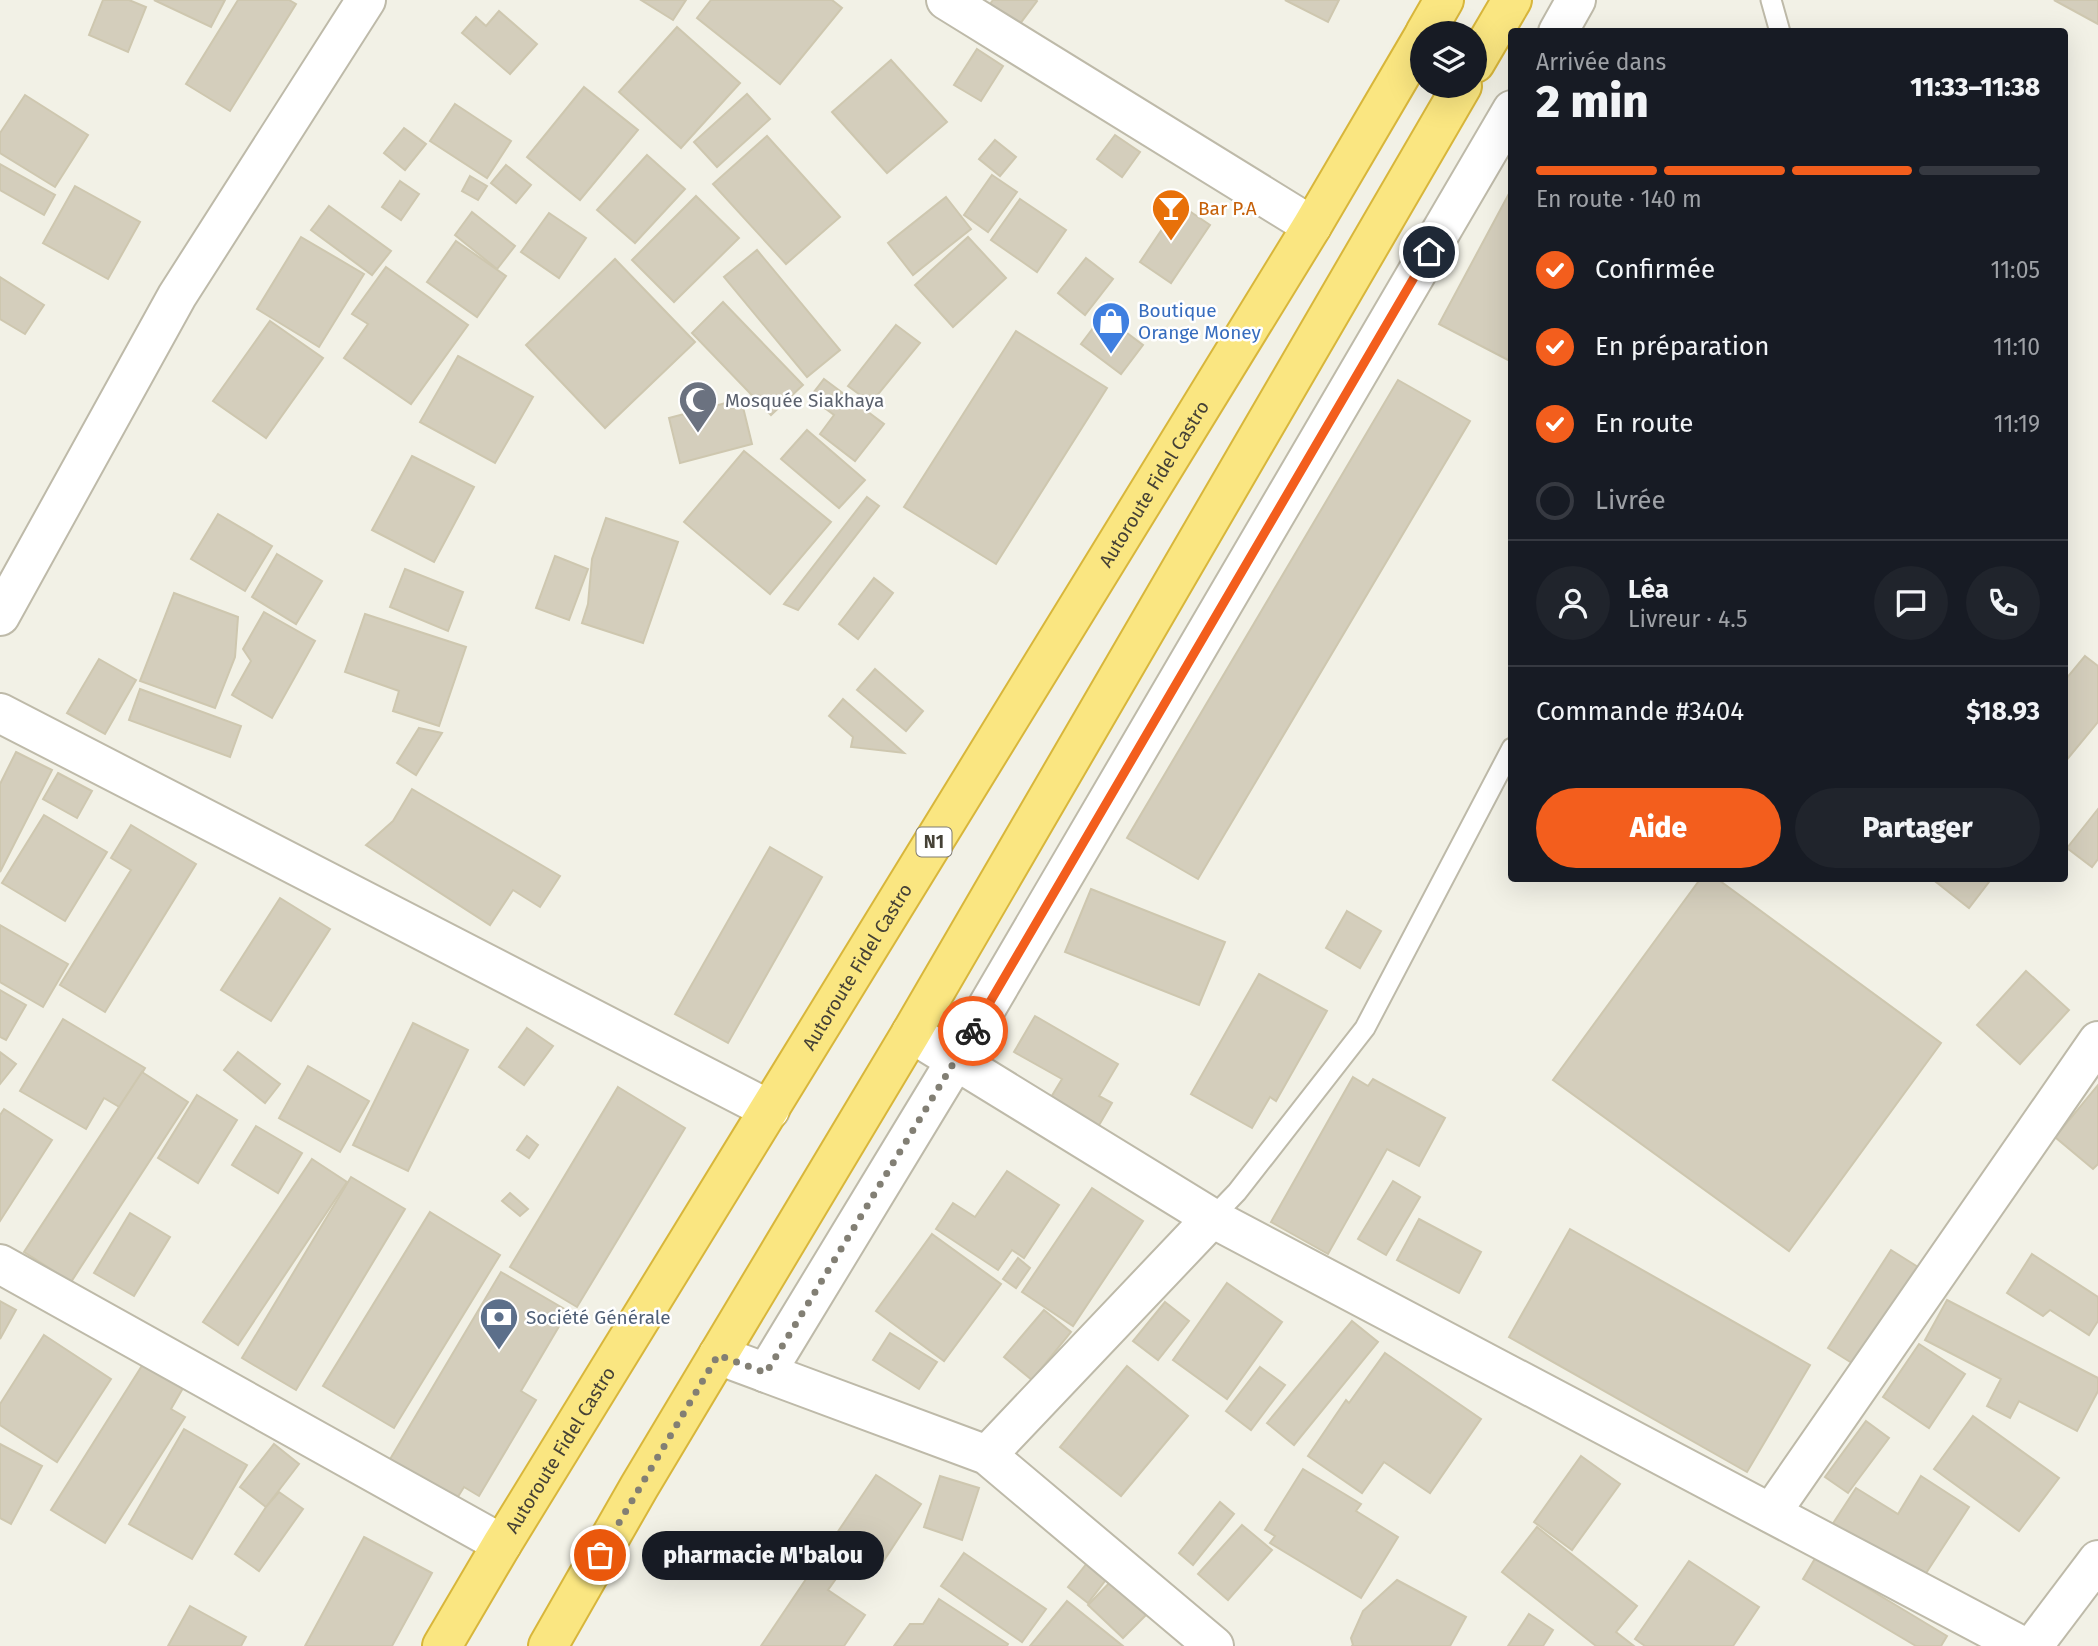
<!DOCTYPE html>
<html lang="fr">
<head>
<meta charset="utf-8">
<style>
  body { margin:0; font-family:"Fira Sans",sans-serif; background:#20242c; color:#f1f3f6; height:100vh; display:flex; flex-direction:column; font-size:26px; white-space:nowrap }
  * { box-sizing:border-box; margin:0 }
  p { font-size:23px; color:#9ea1a6 }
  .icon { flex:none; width:38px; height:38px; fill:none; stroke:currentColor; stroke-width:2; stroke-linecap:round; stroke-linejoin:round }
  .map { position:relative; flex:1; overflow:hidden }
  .drawer { position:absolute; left:1508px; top:28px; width:560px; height:854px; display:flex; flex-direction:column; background:#171b24; border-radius:7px; box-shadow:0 7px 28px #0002 }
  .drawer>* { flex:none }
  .buttons { position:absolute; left:1410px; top:21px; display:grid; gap:14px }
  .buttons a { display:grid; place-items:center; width:77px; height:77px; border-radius:50%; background:#171b24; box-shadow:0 7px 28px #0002; font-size:35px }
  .pin { position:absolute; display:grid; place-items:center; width:60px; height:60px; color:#fff; margin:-30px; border:4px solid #fff; border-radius:50%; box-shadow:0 2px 7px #0007 }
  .courier { position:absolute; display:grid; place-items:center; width:70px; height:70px; margin:-35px; border:5px solid #f35e1d; border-radius:50%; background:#fff; color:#222; box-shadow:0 2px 9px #0007 }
  .bubble { position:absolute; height:49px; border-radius:24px; background:#171b24; box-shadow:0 7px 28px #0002; font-size:23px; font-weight:800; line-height:49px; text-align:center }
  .overview em { font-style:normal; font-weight:800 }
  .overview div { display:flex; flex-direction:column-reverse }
  .overview { display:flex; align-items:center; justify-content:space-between; height:119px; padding:0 28px }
  h1 { font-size:46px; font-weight:800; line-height:52px }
  .bar { display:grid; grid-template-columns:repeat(4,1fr); gap:10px 7px; align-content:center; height:84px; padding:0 28px }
  .bar i { height:9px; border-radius:5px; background:#363941 }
  .bar .active { background:#f35e1d }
  .bar p { grid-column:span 4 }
  .line { display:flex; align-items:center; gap:18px; padding:0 28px; border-top:2px solid #363941 }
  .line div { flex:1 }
  .round { display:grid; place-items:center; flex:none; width:74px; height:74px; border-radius:37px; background:#20242c }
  ol { padding:0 28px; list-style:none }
  li { display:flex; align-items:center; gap:21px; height:77px }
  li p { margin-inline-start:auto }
  li .icon { padding:7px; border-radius:50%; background:#f35e1d; color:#fff; stroke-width:4 }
  li:last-child { color:#9ea1a6 }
  li i { width:38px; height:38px; border:4px solid #363941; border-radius:50% }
  .primary-button { display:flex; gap:14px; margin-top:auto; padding:14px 28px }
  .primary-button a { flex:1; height:80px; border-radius:42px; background:#f35e1d; color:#fff; font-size:28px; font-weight:800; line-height:80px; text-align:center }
  .primary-button a+a { background:#20242c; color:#f1f3f6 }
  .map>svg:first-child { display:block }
  .building { fill:#d4cebc; stroke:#cec7af; stroke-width:2 }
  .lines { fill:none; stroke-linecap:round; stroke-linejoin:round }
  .service-casing { stroke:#bebaa9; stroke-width:23 }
  .minor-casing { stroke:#bebaa9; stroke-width:42 }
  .trunk-casing { stroke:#d8b63b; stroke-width:42 }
  .service { stroke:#fff; stroke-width:19 }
  .minor { stroke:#fff; stroke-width:38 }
  .trunk { stroke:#fae681; stroke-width:38 }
  .done { stroke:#827f74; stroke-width:7; stroke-dasharray:0 12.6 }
  .route { stroke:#f35e1d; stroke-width:9 }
  .labels { text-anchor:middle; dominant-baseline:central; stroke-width:5; stroke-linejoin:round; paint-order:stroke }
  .shield { fill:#fff; stroke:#7d7a72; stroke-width:2 }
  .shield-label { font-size:18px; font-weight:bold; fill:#454136 }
  .food-label { font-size:19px; fill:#c56008; stroke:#fff; text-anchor:start }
  .shop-label { font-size:19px; fill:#366cbe; stroke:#fff; text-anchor:start }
  .worship-label { font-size:19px; fill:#5b616d; stroke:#fff; text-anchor:start }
  .street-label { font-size:19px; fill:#454136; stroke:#fff }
  .service-label { font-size:19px; fill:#4e5e75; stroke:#fff; text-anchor:start }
</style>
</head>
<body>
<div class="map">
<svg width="2098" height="1646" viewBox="0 0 2098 1646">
  <rect width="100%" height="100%" fill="#f2f1e6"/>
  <g class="building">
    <path d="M103 0H129L146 7 128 52 89 35Z"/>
    <path d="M154 0H225L211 27Z"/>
    <path d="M238 0H289L296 4 230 111 186 84Z"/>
    <path d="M641 0H686L673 20Z"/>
    <path d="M711 0H832L842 8 780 84 697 18Z"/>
    <path d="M993 0H1036L1037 1 1016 29 987 8Z"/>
    <path d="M1285 0H1339L1328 22Z"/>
    <path d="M2054 0H2098V24Z"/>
    <path d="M499 11 537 44 510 74 462 33 476 17 486 26Z"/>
    <path d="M677 27 740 83 681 148 619 92Z"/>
    <path d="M977 49 1003 66 981 101 954 85Z"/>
    <path d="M891 60 947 122 887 173 832 112Z"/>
    <path d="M584 87 638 130 580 200 527 157Z"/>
    <path d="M747 94 770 119 717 167 694 142Z"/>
    <path d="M25 95 88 135 55 187 0 153V133Z"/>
    <path d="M455 104 511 141 487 178 430 141Z"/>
    <path d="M404 128 426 144 405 170 384 153Z"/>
    <path d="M1115 135 1140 152 1122 177 1097 159Z"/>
    <path d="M767 136 840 217 786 264 713 184Z"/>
    <path d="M995 140 1016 157 1000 176 979 159Z"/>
    <path d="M647 155 685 189 635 243 597 210Z"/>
    <path d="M0 164 55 195 44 215 0 190Z"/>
    <path d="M506 165 531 185 516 203 491 183Z"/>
    <path d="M992 175 1017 192 988 232 964 215Z"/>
    <path d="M470 176 487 186 478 200 462 191Z"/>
    <path d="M400 181 419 194 401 220 382 207Z"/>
    <path d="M75 186 140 222 108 279 43 243Z"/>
    <path d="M1512 188V362L1439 324Z"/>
    <path d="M696 196 739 238 674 302 632 260Z"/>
    <path d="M946 197 971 229 913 275 888 243Z"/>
    <path d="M1020 199 1066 230 1037 272 991 240Z"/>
    <path d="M1179 204 1210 225 1171 283 1140 262Z"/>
    <path d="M329 206 391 251 372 275 311 230Z"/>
    <path d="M472 212 515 246 497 269 455 235Z"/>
    <path d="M549 213 586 238 559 278 521 252Z"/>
    <path d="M301 237 364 274 319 347 257 309Z"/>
    <path d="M968 237 1006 278 953 327 915 285Z"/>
    <path d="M456 241 506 276 477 317 427 282Z"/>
    <path d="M757 250 840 350 807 377 724 277Z"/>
    <path d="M1086 258 1113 279 1085 315 1058 293Z"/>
    <path d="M615 259 695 342 605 428 526 345Z"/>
    <path d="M386 267 468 325 411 404 344 358 368 324 352 314Z"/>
    <path d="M0 277 44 305 25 334 0 319Z"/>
    <path d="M723 302 803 385 771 415 692 333Z"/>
    <path d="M1103 315 1143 345 1121 374 1081 344Z"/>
    <path d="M270 321 323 358 266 438 213 401Z"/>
    <path d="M896 325 920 343 871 403 848 386Z"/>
    <path d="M1016 331 1107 388 996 564 904 507Z"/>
    <path d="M458 356 533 397 495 463 420 422Z"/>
    <path d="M824 379 884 424 855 461 820 434 834 415 810 397Z"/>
    <path d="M1398 380 1470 421 1198 879 1127 838Z"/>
    <path d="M741 399 752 444 680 463 669 418Z"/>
    <path d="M807 430 865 480 839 508 781 459Z"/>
    <path d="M744 451 831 522 770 594 684 522Z"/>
    <path d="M412 456 474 487 434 562 372 530Z"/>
    <path d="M867 497 879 506 798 610 784 604Z"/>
    <path d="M218 514 272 546 245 591 191 559Z"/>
    <path d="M606 518 678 542 643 643 582 623 588 604 592 559Z"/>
    <path d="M277 554 322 581 296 624 252 597Z"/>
    <path d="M555 556 588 569 569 620 536 608Z"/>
    <path d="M405 569 463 592 448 631 390 607Z"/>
    <path d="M874 578 893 593 858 639 839 624Z"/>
    <path d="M174 593 238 617 235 657 215 708 140 681Z"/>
    <path d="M264 612 315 641 272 718 232 695 251 661 243 649Z"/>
    <path d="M365 614 466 647 439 726 393 711 399 691 345 672Z"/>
    <path d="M2085 656 2098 666V722L2065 762V680Z"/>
    <path d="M99 659 136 680 105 734 67 713Z"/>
    <path d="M875 669 923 711 906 731 857 690Z"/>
    <path d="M140 689 241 726 230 757 129 720Z"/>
    <path d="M843 699 904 753 851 747 853 737 829 716Z"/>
    <path d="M419 728 442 733 416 775 397 763Z"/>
    <path d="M16 752 52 770 0 872V784Z"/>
    <path d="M58 773 92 791 77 818 43 799Z"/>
    <path d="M412 789 560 876 540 907 513 890 490 925 366 845 393 821Z"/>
    <path d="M2098 809V859L2092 867 2067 848Z"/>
    <path d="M44 815 107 852 65 921 2 883Z"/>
    <path d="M131 825 196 864 105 1012 60 985 131 870 111 858Z"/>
    <path d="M770 847 822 877 728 1043 675 1014Z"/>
    <path d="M1701 878H1716L1941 1043 1789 1251 1553 1080Z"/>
    <path d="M1931 878H1992L1969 908Z"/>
    <path d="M1091 889 1225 942 1199 1005 1065 952Z"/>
    <path d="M280 898 330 929 271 1021 221 990Z"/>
    <path d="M1347 911 1381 931 1360 968 1326 948Z"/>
    <path d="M0 925 68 964 43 1007 0 982Z"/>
    <path d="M2026 971 2069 1010 2020 1064 1977 1025Z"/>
    <path d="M1259 974 1327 1011 1276 1101 1270 1097 1252 1128 1191 1094Z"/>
    <path d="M0 990 26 1005 6 1040 0 1037Z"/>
    <path d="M1035 1016 1118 1064 1099 1096 1112 1103 1098 1127 1050 1099 1062 1079 1014 1052Z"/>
    <path d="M63 1019 145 1068 121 1108 104 1098 86 1129 20 1091Z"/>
    <path d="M413 1023 468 1050 408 1171 353 1145Z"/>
    <path d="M527 1028 553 1046 524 1085 499 1067Z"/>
    <path d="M0 1052 16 1064 0 1084Z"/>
    <path d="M238 1052 280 1084 265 1103 224 1070Z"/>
    <path d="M308 1066 369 1101 340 1152 279 1118Z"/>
    <path d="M142 1072 188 1102 71 1282 24 1252Z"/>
    <path d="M1353 1077 1368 1086 1373 1079 1445 1118 1419 1166 1387 1149 1328 1254 1271 1222Z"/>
    <path d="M2098 1085V1164L2093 1169 2055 1137Z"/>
    <path d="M618 1087 685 1128 577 1307 510 1267Z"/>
    <path d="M197 1095 237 1120 198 1183 158 1158Z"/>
    <path d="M4 1109 52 1140 0 1221V1115Z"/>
    <path d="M256 1126 302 1153 278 1193 232 1165Z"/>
    <path d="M527 1136 538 1145 529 1158 517 1150Z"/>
    <path d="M312 1159 347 1182 238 1345 203 1322Z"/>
    <path d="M1007 1171 1059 1205 1024 1258 1012 1250 998 1270 936 1229 953 1203 975 1217Z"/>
    <path d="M351 1177 405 1209 296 1390 242 1358Z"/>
    <path d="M1393 1181 1420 1197 1386 1255 1358 1239Z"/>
    <path d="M1092 1188 1143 1221 1073 1326 1022 1292Z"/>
    <path d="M510 1193 528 1209 520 1216 502 1201Z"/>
    <path d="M430 1212 500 1255 394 1428 323 1386Z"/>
    <path d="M130 1213 170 1237 134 1296 94 1273Z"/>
    <path d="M1419 1219 1481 1252 1459 1293 1397 1260Z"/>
    <path d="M1570 1229 1810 1365 1747 1472 1509 1337Z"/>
    <path d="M932 1234 1001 1284 944 1361 876 1311Z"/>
    <path d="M1891 1250 1918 1267 1855 1365 1828 1348Z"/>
    <path d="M2032 1254 2098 1297V1321L2089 1335 2050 1310 2043 1316 2007 1293Z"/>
    <path d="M1018 1258 1030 1268 1016 1288 1003 1279Z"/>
    <path d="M501 1272 568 1311 521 1391 536 1400 479 1496 464 1487 456 1500 389 1461Z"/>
    <path d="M1227 1283 1282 1322 1227 1399 1173 1360Z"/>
    <path d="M1947 1300 2098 1378V1391L2077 1431 2019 1401 2010 1418 1987 1406 2001 1379 1925 1340Z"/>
    <path d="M0 1301 16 1310 0 1339Z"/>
    <path d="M1165 1302 1189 1321 1158 1360 1133 1341Z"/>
    <path d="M1044 1310 1071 1332 1032 1380 1004 1357Z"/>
    <path d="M1352 1321 1378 1342 1294 1445 1267 1423Z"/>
    <path d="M890 1333 937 1362 919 1389 873 1360Z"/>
    <path d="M44 1335 111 1379 57 1462 0 1425V1404Z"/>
    <path d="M1919 1344 1965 1374 1929 1428 1883 1397Z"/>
    <path d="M1385 1353 1481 1419 1430 1493 1384 1462 1362 1493 1308 1456 1346 1400 1349 1403Z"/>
    <path d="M143 1364 183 1388 171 1409 185 1417 105 1543 51 1510Z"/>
    <path d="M1127 1366 1188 1416 1121 1496 1060 1447Z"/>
    <path d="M1260 1367 1285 1385 1251 1430 1226 1411Z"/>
    <path d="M1973 1416 2059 1478 2019 1531 1934 1469Z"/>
    <path d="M1866 1421 1889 1438 1848 1493 1825 1477Z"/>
    <path d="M184 1429 247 1465 192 1559 129 1524Z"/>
    <path d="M0 1444 42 1466 11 1524 0 1518Z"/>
    <path d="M274 1444 299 1464 266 1507 240 1487Z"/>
    <path d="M1581 1456 1620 1484 1572 1550 1534 1522Z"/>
    <path d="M1303 1469 1361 1504 1356 1511 1398 1537 1361 1598 1270 1543 1275 1536 1265 1530Z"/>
    <path d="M876 1475 921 1504 877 1571 853 1555 828 1590 865 1615 844 1646H761Z"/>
    <path d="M940 1476 979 1488 962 1540 924 1527Z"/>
    <path d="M1921 1476 1969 1507 1919 1584 1830 1528 1856 1488 1898 1514Z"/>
    <path d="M279 1492 303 1509 259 1571 235 1554 266 1507Z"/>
    <path d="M1220 1502 1234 1514 1193 1565 1179 1553Z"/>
    <path d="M1242 1525 1272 1550 1228 1600 1198 1574Z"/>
    <path d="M1537 1527 1637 1606 1616 1632 1634 1646H1596L1502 1572Z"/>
    <path d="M364 1537 432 1573 392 1646H305Z"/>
    <path d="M964 1553 1046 1609 1022 1642 941 1586Z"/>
    <path d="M1092 1557 1112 1572 1088 1603 1068 1587Z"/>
    <path d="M1816 1557 1947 1636 1941 1646H1916L1803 1579Z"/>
    <path d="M1689 1561 1759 1607 1733 1646H1645L1635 1639Z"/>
    <path d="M1118 1574 1153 1608 1123 1638 1088 1605Z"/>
    <path d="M1397 1580 1466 1617 1450 1646H1352L1353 1645 1351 1638 1363 1611Z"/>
    <path d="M939 1599 1008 1644 1007 1646H894L910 1624H923Z"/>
    <path d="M1067 1601 1123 1646H1030Z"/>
    <path d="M190 1606 246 1637 241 1646H168Z"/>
    <path d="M1529 1614 1553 1630 1543 1646H1508Z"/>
  </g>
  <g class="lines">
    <g class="service-casing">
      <g id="service">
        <path d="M1771 0 1780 32"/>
        <path d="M1212 1218 1237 1192 1365 1028 1512 748"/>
      </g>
    </g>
    <g class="minor-casing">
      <g id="minor">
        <path d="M946 0 1312 226"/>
        <path d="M1558 32 1576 0"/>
        <path d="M0 616 177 296 366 0"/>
        <path d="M0 713 770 1110"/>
        <path d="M911 1033 1212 1218 2022 1646"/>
        <path d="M0 1264 502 1544"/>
        <path d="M718 1355 987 1455 1214 1646"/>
        <path d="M766 1373 956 1060 1512 110"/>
        <path d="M987 1455 1212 1218"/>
        <path d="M1771 1513 2098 1041"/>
        <path d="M2033 1646 2098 1560"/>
      </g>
    </g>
    <g class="trunk-casing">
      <g id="trunk">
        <path d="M1425 33 1444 0"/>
        <path d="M1475 63 1512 0"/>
        <path id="s1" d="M442 1646 502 1544 1312 226 1423 37"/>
        <path d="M548 1646 639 1487 911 1033 1462 86"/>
      </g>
    </g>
    <use href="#service" class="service"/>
    <use href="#minor" class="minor"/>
    <use href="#trunk" class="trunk"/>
  </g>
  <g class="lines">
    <path class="done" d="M600 1555 718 1355 766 1373 973 1031"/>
    <path class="route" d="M973 1031 1429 252"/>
  </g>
  <defs>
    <g id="bar-pin" transform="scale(2.0125)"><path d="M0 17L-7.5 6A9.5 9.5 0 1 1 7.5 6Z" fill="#e8710a" stroke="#fff"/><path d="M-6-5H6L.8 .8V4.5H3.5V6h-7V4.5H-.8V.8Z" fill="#fff"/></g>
    <g id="shop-pin" transform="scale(2.0125)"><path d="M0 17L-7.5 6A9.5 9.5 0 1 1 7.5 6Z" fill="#3f7fe0" stroke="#fff"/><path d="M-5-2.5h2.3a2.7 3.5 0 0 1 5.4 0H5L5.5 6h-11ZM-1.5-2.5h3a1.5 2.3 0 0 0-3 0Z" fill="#fff"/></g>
    <g id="mosque-pin" transform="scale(2.0125)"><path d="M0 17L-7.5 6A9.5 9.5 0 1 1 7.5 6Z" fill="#6b7280" stroke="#fff"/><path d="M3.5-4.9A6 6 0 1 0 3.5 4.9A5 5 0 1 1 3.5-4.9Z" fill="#fff"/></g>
    <g id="bank-pin" transform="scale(2.0125)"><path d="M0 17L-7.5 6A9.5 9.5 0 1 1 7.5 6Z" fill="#5c6f8a" stroke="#fff"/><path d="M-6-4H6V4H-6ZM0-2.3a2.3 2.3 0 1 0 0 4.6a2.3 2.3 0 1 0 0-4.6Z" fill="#fff"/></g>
  </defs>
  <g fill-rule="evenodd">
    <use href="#bar-pin" x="1171" y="208"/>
    <use href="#shop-pin" x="1111" y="321"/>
    <use href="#mosque-pin" x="698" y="400"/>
    <use href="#bank-pin" x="499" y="1317"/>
  </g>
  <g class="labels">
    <rect class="shield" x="916.5" y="827.5" width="35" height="29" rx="5"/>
    <g class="shield-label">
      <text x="934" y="842">N1</text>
    </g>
    <g class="food-label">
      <text x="1198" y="208">Bar P.A</text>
    </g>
    <g class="shop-label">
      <text x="1138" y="310">Boutique<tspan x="1138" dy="22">Orange Money</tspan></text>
    </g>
    <g class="worship-label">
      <text x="725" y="400">Mosquée Siakhaya</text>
    </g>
    <g class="street-label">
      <text stroke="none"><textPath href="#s1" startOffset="1363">Autoroute Fidel Castro</textPath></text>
      <text stroke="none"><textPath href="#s1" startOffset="796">Autoroute Fidel Castro</textPath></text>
      <text stroke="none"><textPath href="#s1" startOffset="229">Autoroute Fidel Castro</textPath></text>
    </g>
    <g class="service-label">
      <text x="526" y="1317">Société Générale</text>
    </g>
  </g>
</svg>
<div class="buttons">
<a><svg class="icon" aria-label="layers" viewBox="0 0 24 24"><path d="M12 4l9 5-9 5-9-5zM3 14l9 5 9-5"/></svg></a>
</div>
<div class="pin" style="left:600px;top:1555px;background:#ea580c"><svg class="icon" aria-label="bag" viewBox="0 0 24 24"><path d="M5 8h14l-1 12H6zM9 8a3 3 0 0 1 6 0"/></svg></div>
<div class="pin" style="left:1429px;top:252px;background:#1f2937"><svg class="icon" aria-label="home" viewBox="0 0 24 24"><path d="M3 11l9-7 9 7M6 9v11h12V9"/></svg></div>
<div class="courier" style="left:973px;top:1031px"><svg class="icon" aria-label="bike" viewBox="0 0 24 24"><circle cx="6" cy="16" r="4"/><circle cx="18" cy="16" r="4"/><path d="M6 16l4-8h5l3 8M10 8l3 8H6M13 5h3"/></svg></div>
<div class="bubble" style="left:642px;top:1531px;width:242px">pharmacie M'balou</div>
<section class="drawer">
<div class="overview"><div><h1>2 min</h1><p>Arrivée dans</p></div><em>11:33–11:38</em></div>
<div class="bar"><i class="active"></i><i class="active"></i><i class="active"></i><i></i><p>En route · 140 m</p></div>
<ol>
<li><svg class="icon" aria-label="check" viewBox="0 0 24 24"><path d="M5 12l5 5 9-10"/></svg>Confirmée<p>11:05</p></li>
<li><svg class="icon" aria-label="check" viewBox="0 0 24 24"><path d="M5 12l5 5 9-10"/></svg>En préparation<p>11:10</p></li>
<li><svg class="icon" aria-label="check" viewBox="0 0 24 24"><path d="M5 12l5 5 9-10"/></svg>En route<p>11:19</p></li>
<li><i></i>Livrée</li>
</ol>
<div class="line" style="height:126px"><a class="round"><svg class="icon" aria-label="person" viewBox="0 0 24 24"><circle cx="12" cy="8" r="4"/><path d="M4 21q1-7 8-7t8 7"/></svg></a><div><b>Léa</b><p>Livreur · 4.5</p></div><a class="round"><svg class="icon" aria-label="chat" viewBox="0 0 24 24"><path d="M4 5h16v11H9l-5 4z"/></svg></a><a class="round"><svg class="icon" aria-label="phone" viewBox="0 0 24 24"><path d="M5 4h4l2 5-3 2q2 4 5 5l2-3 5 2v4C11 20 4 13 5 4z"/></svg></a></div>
<div class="line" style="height:91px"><div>Commande #3404</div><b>$18.93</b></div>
<div class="primary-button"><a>Aide</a><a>Partager</a></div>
</section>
</div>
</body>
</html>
